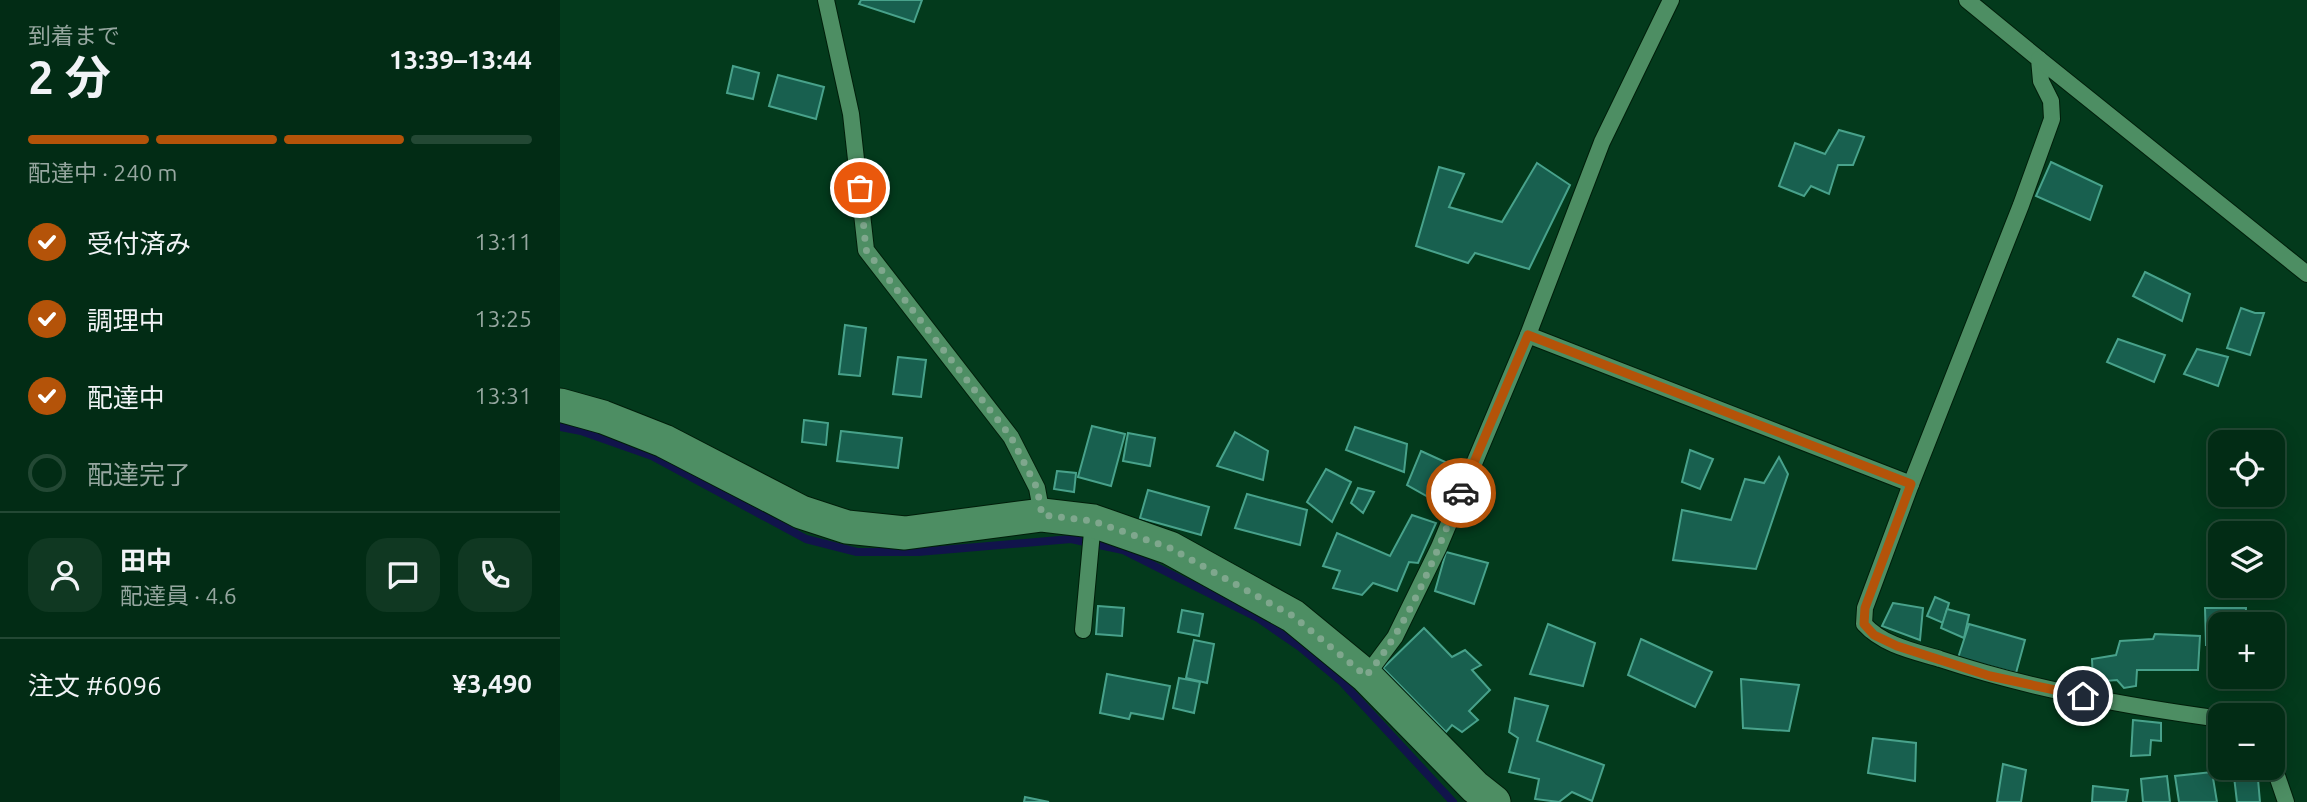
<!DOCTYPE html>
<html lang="ja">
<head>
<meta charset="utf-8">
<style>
  body { margin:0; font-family:Ubuntu,"Noto Sans JP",sans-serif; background:#103822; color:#f1f3f6; height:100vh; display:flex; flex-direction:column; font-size:26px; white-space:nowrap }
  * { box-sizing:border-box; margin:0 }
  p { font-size:23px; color:#96a7a0 }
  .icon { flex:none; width:38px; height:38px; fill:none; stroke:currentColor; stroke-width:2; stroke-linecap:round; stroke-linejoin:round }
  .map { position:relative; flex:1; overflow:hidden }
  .details { display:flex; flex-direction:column; background:#022c15; width:560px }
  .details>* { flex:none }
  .tools { position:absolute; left:1648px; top:430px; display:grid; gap:14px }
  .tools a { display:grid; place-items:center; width:77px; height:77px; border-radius:14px; background:#022c15; box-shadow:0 4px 18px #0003,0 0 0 2px #234834; font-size:35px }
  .pin { position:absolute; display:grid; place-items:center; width:60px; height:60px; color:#fff; margin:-30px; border:4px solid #fff; border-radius:50%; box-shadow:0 2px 7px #0007 }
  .courier { position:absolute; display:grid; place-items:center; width:70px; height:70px; margin:-35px; border:5px solid #b45309; border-radius:50%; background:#fff; color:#222; box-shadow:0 2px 9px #0007 }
  .headline em { font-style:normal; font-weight:700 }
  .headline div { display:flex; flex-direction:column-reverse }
  .headline { display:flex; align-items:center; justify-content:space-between; height:119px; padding:0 28px }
  h1 { font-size:46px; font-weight:700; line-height:52px }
  .bar { display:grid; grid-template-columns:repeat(4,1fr); gap:10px 7px; align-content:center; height:84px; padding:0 28px }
  .bar i { height:9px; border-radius:5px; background:#234834 }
  .bar .on { background:#b45309 }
  .bar p { grid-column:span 4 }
  .line { display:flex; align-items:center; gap:18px; padding:0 28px; border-top:2px solid #234834 }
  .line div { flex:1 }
  .round { display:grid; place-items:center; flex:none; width:74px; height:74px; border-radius:21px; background:#103822 }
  ol { padding:0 28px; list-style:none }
  li { display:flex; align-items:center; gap:21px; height:77px }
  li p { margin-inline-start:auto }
  li .icon { padding:7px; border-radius:50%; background:#b45309; color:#fff; stroke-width:4 }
  li:last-child { color:#96a7a0 }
  li i { width:38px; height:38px; border:4px solid #234834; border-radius:50% }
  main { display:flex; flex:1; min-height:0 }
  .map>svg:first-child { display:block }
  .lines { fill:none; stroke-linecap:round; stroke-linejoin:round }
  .stream { stroke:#11144b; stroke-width:8 }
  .building { fill:#18604f; stroke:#48a28b; stroke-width:2 }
  .service-casing { stroke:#001e0a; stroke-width:18 }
  .minor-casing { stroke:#001e0a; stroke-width:35 }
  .service { stroke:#4d8e63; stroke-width:16 }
  .minor { stroke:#4d8e63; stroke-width:33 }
  .done { stroke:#7fa78d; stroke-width:7; stroke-dasharray:0 12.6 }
  .route { stroke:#b45309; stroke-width:9 }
</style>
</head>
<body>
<main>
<section class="details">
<div class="headline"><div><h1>2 分</h1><p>到着まで</p></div><em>13:39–13:44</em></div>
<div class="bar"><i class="on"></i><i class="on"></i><i class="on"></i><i></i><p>配達中 · 240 m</p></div>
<ol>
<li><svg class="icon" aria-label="check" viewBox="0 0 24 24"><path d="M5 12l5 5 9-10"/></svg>受付済み<p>13:11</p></li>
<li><svg class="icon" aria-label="check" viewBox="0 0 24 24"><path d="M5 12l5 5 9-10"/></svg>調理中<p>13:25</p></li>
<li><svg class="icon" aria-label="check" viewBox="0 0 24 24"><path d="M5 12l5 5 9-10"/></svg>配達中<p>13:31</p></li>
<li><i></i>配達完了</li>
</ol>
<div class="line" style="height:126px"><a class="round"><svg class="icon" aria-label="person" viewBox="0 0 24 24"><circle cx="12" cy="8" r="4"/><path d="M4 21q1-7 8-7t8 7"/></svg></a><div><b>田中</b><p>配達員 · 4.6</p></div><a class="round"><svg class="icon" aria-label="chat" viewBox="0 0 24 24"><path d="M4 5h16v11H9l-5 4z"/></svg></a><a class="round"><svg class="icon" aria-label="phone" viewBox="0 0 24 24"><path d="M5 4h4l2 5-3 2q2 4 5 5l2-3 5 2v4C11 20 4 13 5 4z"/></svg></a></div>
<div class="line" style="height:91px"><div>注文 #6096</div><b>¥3,490</b></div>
</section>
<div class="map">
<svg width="1747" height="802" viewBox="0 0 1747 802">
  <rect width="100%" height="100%" fill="#033a1c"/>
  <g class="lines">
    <path class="stream" d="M0 427 21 431 92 456 246 539 297 552H358L511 539 563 550 698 618 740 647 782 682 893 802"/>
  </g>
  <g class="building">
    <path d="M301 0H362L354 22 299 4Z"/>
    <path d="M173 66 199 73 193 99 167 93Z"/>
    <path d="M218 75 264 87 256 119 209 106Z"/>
    <path d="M1279 130 1304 137 1293 165H1278L1269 194 1251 186 1244 196 1219 186 1235 143 1265 154Z"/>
    <path d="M1491 162 1542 186 1530 220 1476 196Z"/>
    <path d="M977 163 1010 185 969 269 915 253 908 263 856 246 879 167 904 174 889 207 942 222Z"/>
    <path d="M1585 272 1630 294 1622 321 1573 296Z"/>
    <path d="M1681 308 1695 313H1704L1690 355 1667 348Z"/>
    <path d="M285 325 306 328 300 376 279 374Z"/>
    <path d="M1558 339 1605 355 1594 382 1547 362Z"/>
    <path d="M1637 349 1668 357 1658 386 1624 374Z"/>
    <path d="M338 357 366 360 361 397 333 394Z"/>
    <path d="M244 420 268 423 266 445 242 442Z"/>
    <path d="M532 426 565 434 551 486 518 477Z"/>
    <path d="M795 427 847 444 844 472 786 450Z"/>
    <path d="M281 431 342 438 338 468 277 461Z"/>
    <path d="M675 432 708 451 703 480 657 466Z"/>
    <path d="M568 433 595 438 590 466 563 461Z"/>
    <path d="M1130 450 1153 459 1140 489 1122 482Z"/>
    <path d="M861 451 894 466 879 503 847 485Z"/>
    <path d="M1219 457 1228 474 1196 569 1113 560 1122 510 1171 520 1185 479 1204 483Z"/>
    <path d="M766 469 791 482 772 522 747 502Z"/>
    <path d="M497 471 516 473 514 492 494 489Z"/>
    <path d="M798 488 814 492 803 513 791 503Z"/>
    <path d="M588 490 649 507 641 535 580 518Z"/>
    <path d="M687 494 747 510 740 545 675 528Z"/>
    <path d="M852 515 876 523 858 563 849 562 837 591 813 583 802 595 773 588 780 571 763 566 777 533 830 556Z"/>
    <path d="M886 552 928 563 914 604 875 591Z"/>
    <path d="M1375 597 1389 603 1383 623 1367 616Z"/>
    <path d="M1333 603 1363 608 1360 640 1322 626Z"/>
    <path d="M538 606 564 608 562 636 536 634Z"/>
    <path d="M1645 608H1686L1685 625H1661V645H1646Z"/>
    <path d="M1387 609 1409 615 1404 638 1381 628Z"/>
    <path d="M622 610 643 614 639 636 618 632Z"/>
    <path d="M988 624 1035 643 1023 686 970 674Z"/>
    <path d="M1409 624 1465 640 1456 673 1398 658Z"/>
    <path d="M864 628 892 657 905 650 921 665 912 670 930 690 909 711 918 720 902 732 892 725 886 732 823 668Z"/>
    <path d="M1595 634 1640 636 1638 670H1577L1576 686 1564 688 1557 680 1533 682 1532 659 1556 655 1560 641 1593 639Z"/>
    <path d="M1081 639 1152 672 1135 707 1068 675Z"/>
    <path d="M634 640 654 644 647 683 626 678Z"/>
    <path d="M547 674 610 686 603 719 571 713 569 719 540 713Z"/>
    <path d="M619 678 640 682 634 713 613 708Z"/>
    <path d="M1181 679 1239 685 1229 731 1183 728Z"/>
    <path d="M955 698 988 706 977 741 1044 765 1032 801 1012 792 999 802 975 799 979 779 949 772 958 738 949 732Z"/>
    <path d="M1573 720 1601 723V741L1591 740 1590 755 1571 756Z"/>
    <path d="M1313 738 1356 743 1355 781 1308 773Z"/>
    <path d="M1443 764 1466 770 1461 802H1437Z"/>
    <path d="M1673 768H1697L1700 802H1677Z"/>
    <path d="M1652 772 1657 802H1619L1615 776Z"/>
    <path d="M1607 776 1610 802H1583L1581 779Z"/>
    <path d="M1533 786 1568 790 1566 802H1532Z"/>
    <path d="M465 797 489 802H464Z"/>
  </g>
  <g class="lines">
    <g class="service-casing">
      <g id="service">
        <path d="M266 0 291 114 306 250 451 437 477 488 482 515"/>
        <path d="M1407 0 1479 59 1481 81 1491 101 1492 119 1461 205 1351 484 1305 608 1304 624C1323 645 1353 651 1380 659 1471 689 1566 706 1661 719"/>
        <path d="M1479 59 1747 274"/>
        <path d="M968 335 1351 484"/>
        <path d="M523 630 533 521"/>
        <path d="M806 676 835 637 879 547 968 335 1042 142 1111 0"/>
        <path d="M1713 764 1726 802"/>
      </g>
    </g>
    <g class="minor-casing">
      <path id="minor" d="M0 405 43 417 104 441 241 512 287 527 345 533 482 515 533 521 610 548 733 616 806 676 915 787 934 802"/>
    </g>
    <use href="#service" class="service"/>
    <use href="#minor" class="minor"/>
  </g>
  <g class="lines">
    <path class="done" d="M300 188 306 250 451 437 477 488 482 515 533 521 610 548 733 616 806 676C850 623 875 556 901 493"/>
    <path class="route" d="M901 493 968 335 1351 484 1305 608 1304 624 1314 635 1337 646 1430 676 1523 696"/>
  </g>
</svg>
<div class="tools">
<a><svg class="icon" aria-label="locate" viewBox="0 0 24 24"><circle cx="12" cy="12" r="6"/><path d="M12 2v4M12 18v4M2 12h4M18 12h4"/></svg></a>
<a><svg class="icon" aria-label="layers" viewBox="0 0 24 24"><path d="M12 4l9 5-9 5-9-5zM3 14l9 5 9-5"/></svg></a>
<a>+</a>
<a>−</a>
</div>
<div class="pin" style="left:300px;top:188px;background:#ea580c"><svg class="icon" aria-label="bag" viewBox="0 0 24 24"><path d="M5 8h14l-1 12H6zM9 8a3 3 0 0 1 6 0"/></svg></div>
<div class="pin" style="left:1523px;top:696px;background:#1f2937"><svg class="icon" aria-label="home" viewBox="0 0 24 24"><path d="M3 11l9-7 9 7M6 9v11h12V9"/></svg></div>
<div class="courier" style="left:901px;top:493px"><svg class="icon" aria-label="car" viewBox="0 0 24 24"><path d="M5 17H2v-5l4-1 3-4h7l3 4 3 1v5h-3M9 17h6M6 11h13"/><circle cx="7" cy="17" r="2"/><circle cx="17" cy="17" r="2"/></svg></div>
</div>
</main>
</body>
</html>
